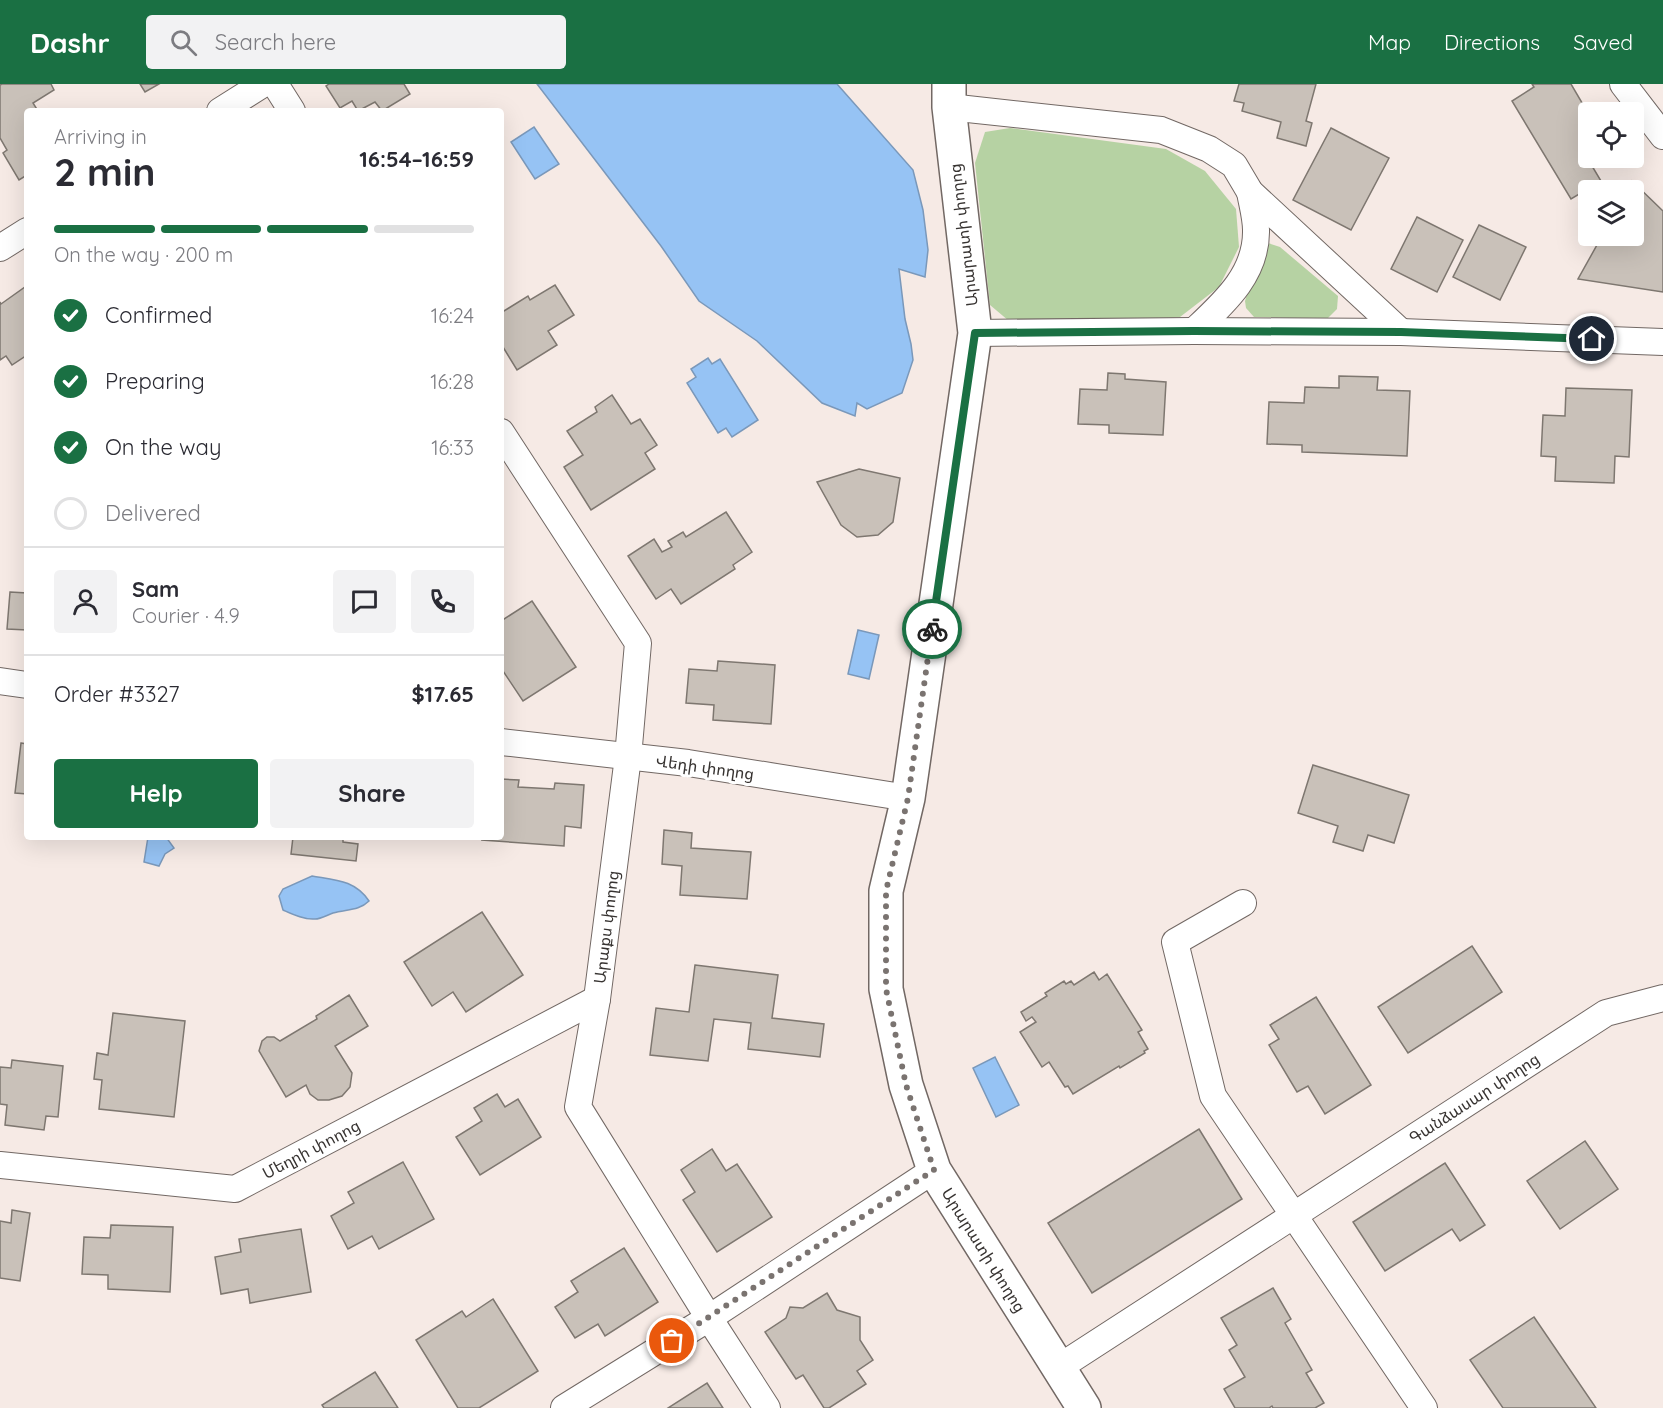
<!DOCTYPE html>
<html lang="en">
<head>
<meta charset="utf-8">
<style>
  body { margin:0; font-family:Quicksand,"Noto Sans Armenian",sans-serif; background:#f2f2f3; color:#2b2b33; height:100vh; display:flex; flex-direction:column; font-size:22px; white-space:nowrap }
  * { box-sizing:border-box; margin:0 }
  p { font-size:20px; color:#7c7c81 }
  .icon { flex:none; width:33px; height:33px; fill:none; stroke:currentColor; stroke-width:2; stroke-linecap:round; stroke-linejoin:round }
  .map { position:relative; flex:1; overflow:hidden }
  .sheet { position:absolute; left:24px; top:24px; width:480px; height:732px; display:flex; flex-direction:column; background:#fff; border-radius:6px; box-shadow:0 6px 24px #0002 }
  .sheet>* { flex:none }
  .fabs { position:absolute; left:1578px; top:18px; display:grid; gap:12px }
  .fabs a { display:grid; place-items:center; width:66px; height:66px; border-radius:6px; background:#fff; box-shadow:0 6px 24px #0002; font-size:30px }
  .pin { position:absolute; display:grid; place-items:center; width:51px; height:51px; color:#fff; margin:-26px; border:3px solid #fff; border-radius:50%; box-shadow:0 2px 6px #0007 }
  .courier { position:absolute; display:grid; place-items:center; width:60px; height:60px; margin:-30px; border:4px solid #1a7043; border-radius:50%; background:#fff; color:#222; box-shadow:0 2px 8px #0007 }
  .head em { font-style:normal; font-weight:700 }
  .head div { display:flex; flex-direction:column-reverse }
  .head { display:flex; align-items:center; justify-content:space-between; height:102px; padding:0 30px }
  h1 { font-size:39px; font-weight:700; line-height:45px }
  .bar { display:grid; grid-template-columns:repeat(4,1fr); gap:9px 6px; align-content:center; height:72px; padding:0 30px }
  .bar i { height:8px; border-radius:4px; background:#e1e1e2 }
  .bar .on { background:#1a7043 }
  .bar p { grid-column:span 4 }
  .line { display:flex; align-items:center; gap:15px; padding:0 30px; border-top:2px solid #e1e1e2 }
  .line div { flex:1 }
  .round { display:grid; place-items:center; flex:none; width:63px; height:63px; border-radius:6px; background:#f2f2f3 }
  ol { padding:0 30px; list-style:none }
  li { display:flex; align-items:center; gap:18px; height:66px }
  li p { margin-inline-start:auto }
  li .icon { padding:6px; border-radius:50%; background:#1a7043; color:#fff; stroke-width:4 }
  li:last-child { color:#7c7c81 }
  li i { width:33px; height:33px; border:3px solid #e1e1e2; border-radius:50% }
  .primary-button { display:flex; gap:12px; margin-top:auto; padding:12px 30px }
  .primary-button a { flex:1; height:69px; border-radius:6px; background:#1a7043; color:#fff; font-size:24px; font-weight:700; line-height:69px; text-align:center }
  .primary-button a+a { background:#f2f2f3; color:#2b2b33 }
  header { display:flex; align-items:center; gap:36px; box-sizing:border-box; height:84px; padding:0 30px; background:#1a7043; color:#fff }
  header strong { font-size:28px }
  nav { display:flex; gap:33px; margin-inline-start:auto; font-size:21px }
  .search { width:420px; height:54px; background:#f2f2f3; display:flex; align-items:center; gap:15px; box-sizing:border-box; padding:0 21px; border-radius:6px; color:#7c7c81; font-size:22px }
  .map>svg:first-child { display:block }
  .green { fill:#b6d2a3 }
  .water { fill:#96c3f4; stroke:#7a98ba; stroke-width:1.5 }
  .building { fill:#c9c1b9; stroke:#7e7770; stroke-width:1.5 }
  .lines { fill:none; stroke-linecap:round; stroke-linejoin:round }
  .street-casing { stroke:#726864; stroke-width:28 }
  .secondary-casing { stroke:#726864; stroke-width:36 }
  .street { stroke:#fff; stroke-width:26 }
  .secondary { stroke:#fff; stroke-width:33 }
  .done { stroke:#7a7370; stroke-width:6; stroke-dasharray:0 10.8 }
  .route { stroke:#1a7043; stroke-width:8 }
  .labels { text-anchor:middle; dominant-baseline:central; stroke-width:6; stroke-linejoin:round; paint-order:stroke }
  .street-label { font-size:16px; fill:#373331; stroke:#fff }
</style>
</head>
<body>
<header>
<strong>Dashr</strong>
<div class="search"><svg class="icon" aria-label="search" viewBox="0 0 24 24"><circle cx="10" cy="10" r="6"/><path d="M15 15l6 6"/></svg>Search here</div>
<nav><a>Map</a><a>Directions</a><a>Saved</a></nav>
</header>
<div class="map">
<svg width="1663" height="1324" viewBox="0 0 1663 1324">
  <rect width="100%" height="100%" fill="#f6eae5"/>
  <g class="green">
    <path d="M1010 44 1166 65 1205 87 1236 125 1239 163 1219 203 1180 233 1139 238 1009 237 990 221 975 79 985 48Z"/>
    <path d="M1268 159 1280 163 1338 212 1337 225 1327 235 1254 233 1246 224 1245 217 1259 170Z"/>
  </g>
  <g class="water">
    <path d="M537 0H837L913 86 923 126 928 166 925 193 899 185 905 235 911 260 913 276 902 309 867 325 857 319 855 332 822 319 757 257 699 217 661 162Z"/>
    <path d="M534 43 559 80 535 95 511 58Z"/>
    <path d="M708 274 712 280 720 275 758 336 732 353 726 344 718 349 687 299 696 293 691 285Z"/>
    <path d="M858 546 879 551 869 595 848 590Z"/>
    <path d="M148 753H166L174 764 165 770 159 782 144 778Z"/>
    <path d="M312 792C335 796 355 796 369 817 359 827 346 825 333 829 327 831 321 835 315 835 304 836 292 830 283 826L279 812 283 805Z"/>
    <path d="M995 973 1019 1021 996 1033 973 984Z"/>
  </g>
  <g class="building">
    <path d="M2 0H51L54 6 33 19 38 27H27V91L19 96 3 69 7 66 0 54V1Z"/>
    <path d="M140 0H159L145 8Z"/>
    <path d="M329 0H404L410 10 382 27 375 18 358 27 352 17 340 24 326 2Z"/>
    <path d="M1239 0H1316L1306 37 1312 39 1306 62 1277 54 1281 38 1242 27 1244 19 1234 17Z"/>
    <path d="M1532 0H1571L1588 29V74H1603L1604 75 1592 82 1601 97 1571 115 1512 17 1534 3Z"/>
    <path d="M1331 44 1389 74 1351 146 1293 116Z"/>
    <path d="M1632 97 1663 127V208L1578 195 1602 152H1634V106H1627Z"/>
    <path d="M1417 133 1463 156 1437 208 1391 185Z"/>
    <path d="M1479 141 1526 163 1500 216 1453 193Z"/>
    <path d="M555 201 574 231 548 247 557 261 517 286 503 263 501 265V223L504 227 528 212 530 216Z"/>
    <path d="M25 203 27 205V271L12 281 6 272 0 276V218L1 220Z"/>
    <path d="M1108 289 1125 290V295L1166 298 1163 351 1109 349V341L1078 340 1080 305 1107 306Z"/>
    <path d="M1339 292 1378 293 1377 306 1410 307 1407 372 1302 368V361L1267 360 1269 318 1304 319 1305 303 1339 304Z"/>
    <path d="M1566 304 1632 306 1629 373 1615 372 1614 399 1555 397 1556 373 1541 372 1543 331 1565 332Z"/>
    <path d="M612 311 631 340 640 335 657 361 645 369 655 385 591 426 564 383 583 371 567 347 597 328 595 323Z"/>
    <path d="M859 385 900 394 893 438 878 451 857 453 841 441 817 398Z"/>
    <path d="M726 428 752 468 733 481 735 485 681 520 671 505 656 515 628 472 654 455 662 468 672 463 668 457 683 448 686 453Z"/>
    <path d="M10 508 27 509V546L7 545Z"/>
    <path d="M532 517 576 583 523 617 501 584V537Z"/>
    <path d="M718 577 775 581 771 640 713 636 714 621 686 619 689 585 717 587Z"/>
    <path d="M21 659 27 660V710L15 709Z"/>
    <path d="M1313 681 1409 711 1394 759 1368 751 1363 767 1333 758 1338 742 1298 729Z"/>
    <path d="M501 695 519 696 518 703 554 705 555 699 584 701 581 744 565 742 564 762 482 756 483 753H501Z"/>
    <path d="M664 746 692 749 691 764 751 768 747 815 680 811 682 782 662 780Z"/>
    <path d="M293 753H343V758L358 760 356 777 291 770Z"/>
    <path d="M482 828 523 891 466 928 453 908 432 922 404 878Z"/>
    <path d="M1472 862 1502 908 1408 969 1378 923Z"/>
    <path d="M695 881 778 891 772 934 824 940 820 973 748 965 751 939 714 935 708 977 650 971 656 924 689 928Z"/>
    <path d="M1094 888 1099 896 1107 890 1142 946 1138 948 1148 965 1144 967 1145 969 1120 984 1119 982 1073 1010 1068 1002 1065 1003 1049 978 1042 983 1020 948 1036 938 1032 933 1026 937 1021 928 1047 912 1045 909 1064 897 1066 900 1071 897 1074 901Z"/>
    <path d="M349 911 368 942 335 962 352 989 350 1003 342 1012 329 1016H318L310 1010 306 1001 286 1013 259 967 262 957 267 953H274L280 957 317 935 316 932Z"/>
    <path d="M1316 913 1371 1001 1325 1030 1308 1002 1297 1008 1269 961 1279 955 1270 941Z"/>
    <path d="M113 929 185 937 174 1033 99 1025 102 996 94 995 97 969 108 971Z"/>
    <path d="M12 976 63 982 58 1033 46 1032 44 1046 5 1041 7 1021 0 1020V983L11 984Z"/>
    <path d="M497 1010 505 1023 518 1015 541 1053 480 1091 456 1053 482 1037 474 1024Z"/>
    <path d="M1199 1045 1242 1115 1092 1209 1048 1139Z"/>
    <path d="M1585 1057 1618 1105 1560 1145 1527 1097Z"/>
    <path d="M712 1065 726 1087 737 1080 772 1133 717 1168 683 1116 695 1108 681 1086Z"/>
    <path d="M403 1078 434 1135 379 1165 372 1152 348 1165 331 1132 354 1119 348 1108Z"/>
    <path d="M1445 1079 1485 1141 1460 1157 1452 1145 1385 1187 1353 1138Z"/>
    <path d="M12 1126 30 1129 20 1197 0 1194V1137L11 1139Z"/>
    <path d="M111 1141 173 1143 170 1208 108 1205V1191L82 1190 84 1153 110 1154Z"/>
    <path d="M301 1145 311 1208 250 1219 248 1205 221 1210 215 1173 241 1168 239 1155Z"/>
    <path d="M624 1164 658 1218 605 1252 598 1240 575 1254 555 1223 578 1208 571 1197Z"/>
    <path d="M1273 1204 1291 1235 1285 1239 1312 1286 1306 1289 1324 1319 1315 1324H1273L1272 1322 1269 1324H1235L1224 1305 1245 1293 1229 1266 1237 1261 1221 1234Z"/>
    <path d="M827 1209 837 1226 860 1233V1256L873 1276 857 1287 866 1300 829 1324H824L803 1291 796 1295 765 1248 786 1234 790 1223 803 1224Z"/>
    <path d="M493 1215 538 1287 479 1324H458L416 1256 462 1227 466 1233Z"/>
    <path d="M1534 1233 1596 1324H1503L1470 1276Z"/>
    <path d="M375 1288 398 1324H324L322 1321Z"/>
    <path d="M707 1299 723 1324H668Z"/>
  </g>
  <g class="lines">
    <g class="street-casing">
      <g id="street">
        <path d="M275 0 292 27"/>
        <path d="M1623 0 1663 52"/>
        <path d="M949 23 1161 46 1209 65 1234 81 1250 108 1401 248"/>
        <path d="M220 27 263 0"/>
        <path d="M0 164 27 147"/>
        <path d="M1194 247C1224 219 1257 190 1256 146 1256 134 1252 120 1250 108"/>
        <path d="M975 249 1194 247 1401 248 1663 258"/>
        <path d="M501 348 638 559 628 673 597 915 578 1023 709 1234 767 1324"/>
        <path d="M0 597 27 601"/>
        <path d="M501 658 688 679 908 714"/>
        <path d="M1243 819 1175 858 1213 1012 1424 1324"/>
        <path d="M0 1081 235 1105 597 915"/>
        <path d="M1058 1284 1606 929 1663 914"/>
        <path d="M564 1324 709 1234 934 1086"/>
      </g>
    </g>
    <g class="secondary-casing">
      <path id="secondary" d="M949 0V23L975 249 908 714 886 807V905L906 1001 934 1086 1084 1324"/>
    </g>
    <use href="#street" class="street"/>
    <use href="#secondary" class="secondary"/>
  </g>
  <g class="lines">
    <path class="done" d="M672 1257 934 1086 906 1001 886 905V807L908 714 932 545"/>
    <path class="route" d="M932 545 975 249 1194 247 1401 248 1592 255"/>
  </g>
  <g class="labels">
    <g class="street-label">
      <text transform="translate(963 151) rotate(-97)">Արարատի փողոց</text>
      <text transform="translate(705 683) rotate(8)">Վեդի փողոց</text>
      <text transform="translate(606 843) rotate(-83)">Արաքս փողոց</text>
      <text transform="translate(1474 1014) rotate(-33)">Գանձասար փողոց</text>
      <text transform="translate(311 1065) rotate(-28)">Մեղրի փողոց</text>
      <text transform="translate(984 1166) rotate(58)">Արարատի փողոց</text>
    </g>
  </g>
</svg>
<div class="fabs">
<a><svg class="icon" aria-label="locate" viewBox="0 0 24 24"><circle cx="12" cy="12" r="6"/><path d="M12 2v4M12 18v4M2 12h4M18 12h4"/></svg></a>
<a><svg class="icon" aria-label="layers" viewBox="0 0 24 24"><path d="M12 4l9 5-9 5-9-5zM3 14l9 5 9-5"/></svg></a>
</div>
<div class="pin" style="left:672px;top:1257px;background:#ea580c"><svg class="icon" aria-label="bag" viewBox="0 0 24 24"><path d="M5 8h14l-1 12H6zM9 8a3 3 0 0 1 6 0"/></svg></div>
<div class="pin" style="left:1592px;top:255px;background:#1f2937"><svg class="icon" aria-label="home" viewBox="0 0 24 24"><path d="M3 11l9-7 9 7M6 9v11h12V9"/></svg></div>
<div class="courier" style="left:932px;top:545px"><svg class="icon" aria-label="bike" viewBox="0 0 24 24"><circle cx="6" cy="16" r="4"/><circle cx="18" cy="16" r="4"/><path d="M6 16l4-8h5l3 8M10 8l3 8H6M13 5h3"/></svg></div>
<section class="sheet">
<div class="head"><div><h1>2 min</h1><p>Arriving in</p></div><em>16:54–16:59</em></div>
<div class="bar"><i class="on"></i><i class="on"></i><i class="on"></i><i></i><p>On the way · 200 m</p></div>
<ol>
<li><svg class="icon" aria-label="check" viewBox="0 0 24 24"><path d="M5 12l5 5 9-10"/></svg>Confirmed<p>16:24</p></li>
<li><svg class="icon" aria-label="check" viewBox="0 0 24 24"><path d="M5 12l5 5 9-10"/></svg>Preparing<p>16:28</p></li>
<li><svg class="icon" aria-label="check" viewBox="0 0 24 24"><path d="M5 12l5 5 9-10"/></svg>On the way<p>16:33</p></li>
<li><i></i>Delivered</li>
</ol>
<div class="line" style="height:108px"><a class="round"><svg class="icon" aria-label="person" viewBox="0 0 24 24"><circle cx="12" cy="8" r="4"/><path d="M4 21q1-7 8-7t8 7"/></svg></a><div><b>Sam</b><p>Courier · 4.9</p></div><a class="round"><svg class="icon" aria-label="chat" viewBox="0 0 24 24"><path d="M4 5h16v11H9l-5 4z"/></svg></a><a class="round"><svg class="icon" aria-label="phone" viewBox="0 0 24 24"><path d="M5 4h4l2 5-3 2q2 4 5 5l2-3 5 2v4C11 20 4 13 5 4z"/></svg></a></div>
<div class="line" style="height:78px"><div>Order #3327</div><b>$17.65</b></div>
<div class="primary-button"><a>Help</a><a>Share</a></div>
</section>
</div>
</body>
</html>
